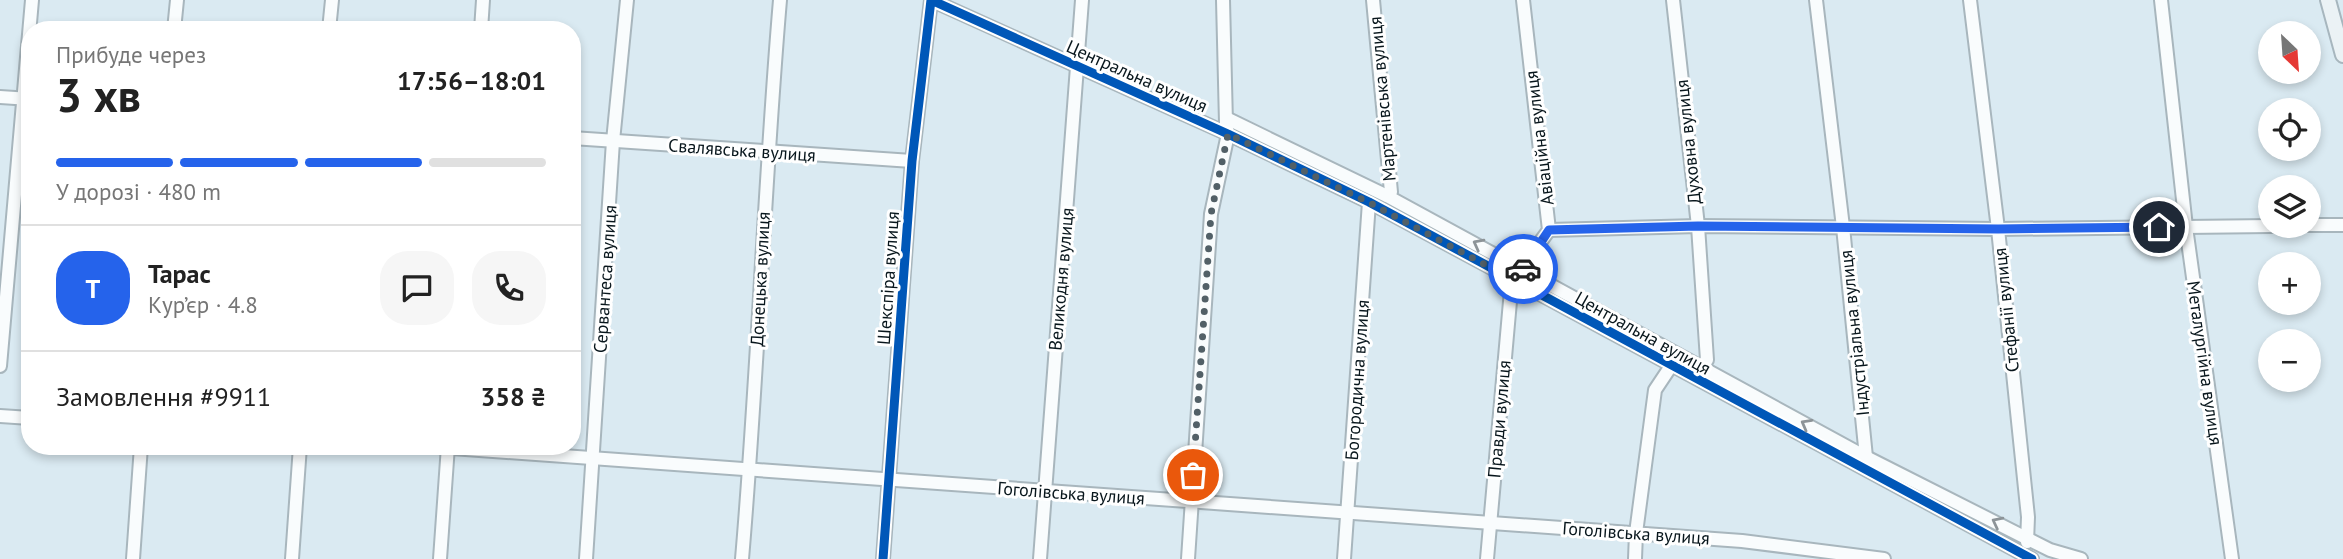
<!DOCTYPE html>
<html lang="uk">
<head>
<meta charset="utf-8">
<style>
  body { margin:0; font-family:"PT Sans",sans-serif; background:#f6f6f6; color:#222; height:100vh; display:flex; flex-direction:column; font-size:26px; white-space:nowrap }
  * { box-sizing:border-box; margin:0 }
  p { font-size:23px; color:#767676 }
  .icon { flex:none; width:38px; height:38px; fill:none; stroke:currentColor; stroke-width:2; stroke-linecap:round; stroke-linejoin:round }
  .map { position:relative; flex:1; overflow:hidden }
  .sheet { position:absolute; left:21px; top:21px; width:560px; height:434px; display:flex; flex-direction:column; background:#fff; border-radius:28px; box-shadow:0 4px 10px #0003 }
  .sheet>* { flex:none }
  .needle { width:46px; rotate:155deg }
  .controls { position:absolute; left:2258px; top:21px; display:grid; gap:14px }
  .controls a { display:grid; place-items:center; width:63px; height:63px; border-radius:50%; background:#fff; box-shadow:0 4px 10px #0003; font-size:35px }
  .pin { position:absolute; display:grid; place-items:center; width:60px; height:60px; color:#fff; margin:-30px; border:4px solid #fff; border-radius:50%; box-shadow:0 2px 7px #0007 }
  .courier { position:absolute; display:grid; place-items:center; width:70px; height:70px; margin:-35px; border:5px solid #2563eb; border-radius:50%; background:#fff; color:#222; box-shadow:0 2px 9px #0007 }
  .headline em { font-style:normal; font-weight:700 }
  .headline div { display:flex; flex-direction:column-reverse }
  .headline { display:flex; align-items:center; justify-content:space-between; height:119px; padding:0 35px }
  h1 { font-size:46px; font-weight:700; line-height:52px }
  .bar { display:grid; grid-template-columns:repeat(4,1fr); gap:10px 7px; align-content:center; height:84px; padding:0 35px }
  .bar i { height:9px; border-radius:5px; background:#e0e0e0 }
  .bar .current { background:#2563eb }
  .bar p { grid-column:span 4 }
  .line { display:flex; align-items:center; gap:18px; padding:0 35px; border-top:2px solid #e0e0e0 }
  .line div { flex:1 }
  .round { display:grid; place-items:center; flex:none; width:74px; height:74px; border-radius:28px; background:#f6f6f6 }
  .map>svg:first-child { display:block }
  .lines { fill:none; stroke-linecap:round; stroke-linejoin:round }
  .minor-casing { stroke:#a8b6bd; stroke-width:16 }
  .major-casing { stroke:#a7b6be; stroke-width:18 }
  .minor { stroke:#f9fcfd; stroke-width:12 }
  .major { stroke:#ebf2f5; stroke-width:14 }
  .cycleway-casing { stroke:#fff; stroke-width:13 }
  .cycleway { stroke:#0057b8; stroke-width:9 }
  .oneway { stroke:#8d9498 }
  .done { stroke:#526067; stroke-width:7; stroke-dasharray:0 12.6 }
  .route { stroke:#2563eb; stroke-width:9 }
  .labels { text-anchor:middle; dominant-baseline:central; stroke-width:6; stroke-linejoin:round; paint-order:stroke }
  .street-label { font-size:18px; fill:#08161c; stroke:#fff }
</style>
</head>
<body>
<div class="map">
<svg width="2343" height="559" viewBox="0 0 2343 559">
  <rect width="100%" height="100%" fill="#daeaf2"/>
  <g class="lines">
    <g class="minor-casing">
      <g id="minor">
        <path d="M1373 0 1391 192 1387 196"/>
        <path d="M1673 0 1698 226 1707 360 1701 366"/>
        <path d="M1816 0 1843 227 1866 457"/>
        <path d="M1970 0 1998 229 2028 517 2027 542"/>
        <path d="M2161 0 2186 227 2232 559"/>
        <path d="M174 30 177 0"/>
        <path d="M329 30 332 0"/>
        <path d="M481 30 483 0"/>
        <path d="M0 97 30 99"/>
        <path d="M1226 118 1387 196 1866 457 2050 550 2081 559"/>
        <path d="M572 138 912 161"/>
        <path d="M2308 225H2343"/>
        <path d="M1549 230 1698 226 1998 229 2272 226"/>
        <path d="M1517 274 1549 230 1523 0"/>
        <path d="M0 366 32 0"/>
        <path d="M0 416 30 418"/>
        <path d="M424 446 1742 541 1884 559"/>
        <path d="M133 559 141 446"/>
        <path d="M292 559 300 446"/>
        <path d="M440 559 448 446"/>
        <path d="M586 559 613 141 627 0"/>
        <path d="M742 559C758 373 764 186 780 0"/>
        <path d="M883 559 912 161 931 0 1228 134 1369 202 2032 559"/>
        <path d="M1040 559 1082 0"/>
        <path d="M1188 559 1211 214 1228 134 1226 123 1223 0"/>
        <path d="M1344 559 1369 202"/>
        <path d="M1487 559 1512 279"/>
        <path d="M1635 559 1636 533 1655 390 1671 366"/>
      </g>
    </g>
    <g class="major-casing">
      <path id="major" d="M2328 0 2343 55"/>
    </g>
    <use href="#minor" class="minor"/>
    <use href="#major" class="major"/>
    <g class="cycleway-casing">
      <path id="cycleway" d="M883 559 912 161 931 0 1228 134 1369 202 2032 559"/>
    </g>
    <use href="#cycleway" class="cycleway"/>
  </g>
  <defs><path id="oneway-chevron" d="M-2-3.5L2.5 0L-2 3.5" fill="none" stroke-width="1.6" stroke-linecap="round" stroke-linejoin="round" transform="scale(1.75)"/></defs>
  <g class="oneway">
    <use href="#oneway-chevron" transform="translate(1478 244) rotate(-152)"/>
    <use href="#oneway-chevron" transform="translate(1806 424) rotate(-151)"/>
    <use href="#oneway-chevron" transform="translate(1997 522) rotate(-153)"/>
  </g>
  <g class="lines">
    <path class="done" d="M1193 475 1211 214 1228 134 1368 202 1512 279 1523 269"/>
    <path class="route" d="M1523 269 1549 230 1698 226 1998 229 2159 227"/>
  </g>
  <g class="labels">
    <g class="street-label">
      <text transform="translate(1137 76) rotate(24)">Центральна вулиця</text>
      <text transform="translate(1382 99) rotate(-95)">Мартенівська вулиця</text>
      <text transform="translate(1539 138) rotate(-97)">Авіаційна вулиця</text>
      <text transform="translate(1688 142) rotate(-96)">Духовна вулиця</text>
      <text transform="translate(742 150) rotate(4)">Свалявська вулиця</text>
      <text transform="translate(888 278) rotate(-86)">Шекспіра вулиця</text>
      <text transform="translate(605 279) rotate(-86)">Сервантеса вулиця</text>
      <text transform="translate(760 279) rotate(-87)">Донецька вулиця</text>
      <text transform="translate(1061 279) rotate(-85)">Великодня вулиця</text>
      <text transform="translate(2006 310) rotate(-96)">Стефанії вулиця</text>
      <text transform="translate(1643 333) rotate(29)">Центральна вулиця</text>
      <text transform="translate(1854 333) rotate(-96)">Індустріальна вулиця</text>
      <text transform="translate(2205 363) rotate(82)">Металургійна вулиця</text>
      <text transform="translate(1357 380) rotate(-86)">Богородична вулиця</text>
      <text transform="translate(1499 419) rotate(-85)">Правди вулиця</text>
      <text transform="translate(1071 493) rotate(4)">Гоголівська вулиця</text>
      <text transform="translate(1636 533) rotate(4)">Гоголівська вулиця</text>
    </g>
  </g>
</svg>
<div class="controls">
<a><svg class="needle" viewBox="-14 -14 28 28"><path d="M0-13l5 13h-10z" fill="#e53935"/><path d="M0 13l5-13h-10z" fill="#767676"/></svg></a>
<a><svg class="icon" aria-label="locate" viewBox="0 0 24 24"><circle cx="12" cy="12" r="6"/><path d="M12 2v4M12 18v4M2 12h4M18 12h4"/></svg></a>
<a><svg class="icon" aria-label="layers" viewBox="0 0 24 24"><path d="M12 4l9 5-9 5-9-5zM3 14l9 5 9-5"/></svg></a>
<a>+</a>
<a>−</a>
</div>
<div class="pin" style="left:1193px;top:475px;background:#ea580c"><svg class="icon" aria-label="bag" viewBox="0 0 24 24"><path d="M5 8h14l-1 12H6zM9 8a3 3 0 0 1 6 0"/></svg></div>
<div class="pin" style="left:2159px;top:227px;background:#1f2937"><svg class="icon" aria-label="home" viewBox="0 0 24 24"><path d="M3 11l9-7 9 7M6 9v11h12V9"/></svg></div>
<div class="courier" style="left:1523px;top:269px"><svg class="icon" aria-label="car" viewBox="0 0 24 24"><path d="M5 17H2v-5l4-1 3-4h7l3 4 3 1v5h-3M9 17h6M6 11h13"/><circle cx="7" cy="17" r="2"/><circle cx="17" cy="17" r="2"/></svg></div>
<section class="sheet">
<div class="headline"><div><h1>3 хв</h1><p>Прибуде через</p></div><em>17:56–18:01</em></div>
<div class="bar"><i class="current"></i><i class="current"></i><i class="current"></i><i></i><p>У дорозі · 480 m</p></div>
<div class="line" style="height:126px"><b class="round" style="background:#2563eb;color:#fff">Т</b><div><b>Тарас</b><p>Кур’єр · 4.8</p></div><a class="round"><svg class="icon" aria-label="chat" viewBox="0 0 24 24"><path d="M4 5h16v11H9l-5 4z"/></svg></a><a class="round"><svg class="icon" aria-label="phone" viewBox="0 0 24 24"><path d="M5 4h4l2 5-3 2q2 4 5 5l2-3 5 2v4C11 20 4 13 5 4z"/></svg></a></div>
<div class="line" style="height:91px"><div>Замовлення #9911</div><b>358 ₴</b></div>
</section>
</div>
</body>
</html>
